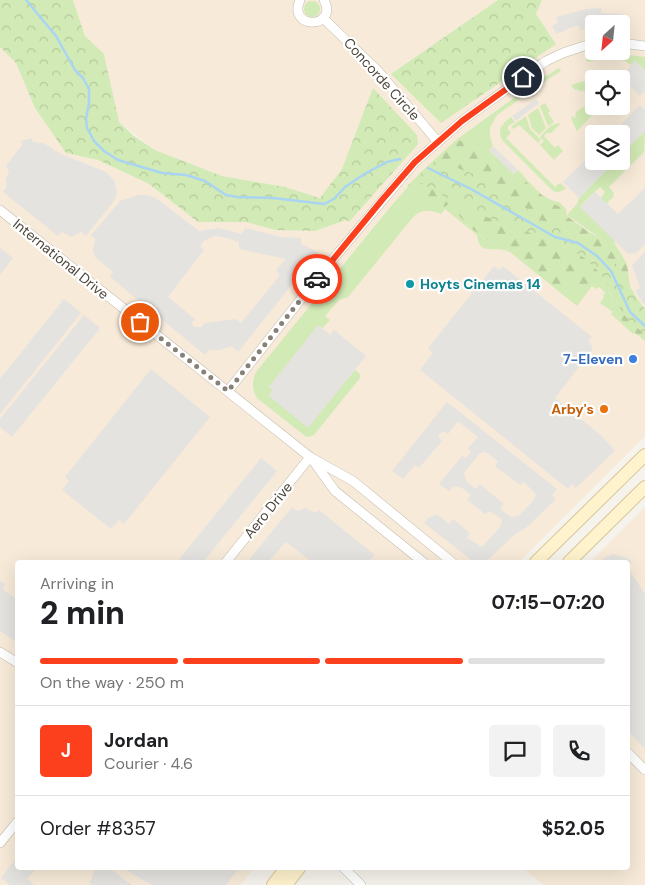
<!DOCTYPE html>
<html lang="en">
<head>
<meta charset="utf-8">
<style>
  body { margin:0; font-family:"DM Sans",sans-serif; background:#f2f2f2; color:#202124; height:100vh; display:flex; flex-direction:column; font-size:19px; white-space:nowrap }
  * { box-sizing:border-box; margin:0 }
  p { font-size:16px; color:#757577 }
  .icon { flex:none; width:28px; height:28px; fill:none; stroke:currentColor; stroke-width:2; stroke-linecap:round; stroke-linejoin:round }
  .map { position:relative; flex:1; overflow:hidden }
  .details { position:absolute; left:15px; top:560px; width:615px; height:310px; display:flex; flex-direction:column; background:#fff; border-radius:5px; box-shadow:0 5px 20px #0002 }
  .details>* { flex:none }
  .needle { width:32px; rotate:207deg }
  .buttons { position:absolute; left:585px; top:15px; display:grid; gap:10px }
  .buttons a { display:grid; place-items:center; width:45px; height:45px; border-radius:5px; background:#fff; box-shadow:0 5px 20px #0002; font-size:25px }
  .pin { position:absolute; display:grid; place-items:center; width:42px; height:42px; color:#fff; margin:-21px; border:2px solid #fff; border-radius:50%; box-shadow:0 1px 5px #0007 }
  .courier { position:absolute; display:grid; place-items:center; width:50px; height:50px; margin:-25px; border:4px solid #fc3f1d; border-radius:50%; background:#fff; color:#222; box-shadow:0 1px 6px #0007 }
  .headline em { font-style:normal; font-weight:800 }
  .headline div { display:flex; flex-direction:column-reverse }
  .headline { display:flex; align-items:center; justify-content:space-between; height:85px; padding:0 25px }
  h1 { font-size:32px; font-weight:800; line-height:38px }
  .bar { display:grid; grid-template-columns:repeat(4,1fr); gap:8px 5px; align-content:center; height:60px; padding:0 25px }
  .bar i { height:6px; border-radius:4px; background:#e0e0e0 }
  .bar .on { background:#fc3f1d }
  .bar p { grid-column:span 4 }
  .line { display:flex; align-items:center; gap:12px; padding:0 25px; border-top:1px solid #e0e0e0 }
  .line div { flex:1 }
  .round { display:grid; place-items:center; flex:none; width:52px; height:52px; border-radius:5px; background:#f2f2f2 }
  .map>svg:first-child { display:block }
  .commercial { fill:#f7ead8; fill-rule:evenodd }
  .grass { fill:#d2eab5 }
  .forest { fill:url(#forest-firs) }
  .park { fill:url(#park-crowns) }
  .parking { fill:#e5e3e0; fill-rule:evenodd }
  .lines { fill:none; stroke-linecap:round; stroke-linejoin:round }
  .stream { stroke:#a9d4f2; stroke-width:2.5 }
  .street-casing { stroke:#c2bbae; stroke-width:10 }
  .secondary-casing { stroke:#d6c79b; stroke-width:14 }
  .street { stroke:#fff; stroke-width:9 }
  .secondary { stroke:#fff3cd; stroke-width:12 }
  .done { stroke:#878178; stroke-width:5; stroke-dasharray:0 9 }
  .route { stroke:#fc3f1d; stroke-width:6 }
  .culture-dot { fill:#0f9aa8; stroke:#fff; stroke-width:2 }
  .shop-dot { fill:#3f7fe0; stroke:#fff; stroke-width:2 }
  .food-dot { fill:#e8710a; stroke:#fff; stroke-width:2 }
  .labels { text-anchor:middle; dominant-baseline:central; stroke-width:4.5; stroke-linejoin:round; paint-order:stroke }
  .street-label { font-size:14px; fill:#4b4439; stroke:#fff }
  .culture-label { font-size:14px; font-weight:bold; fill:#0d838f; stroke:#fff; text-anchor:start }
  .shop-label { font-size:14px; font-weight:bold; fill:#366cbe; stroke:#fff; text-anchor:end }
  .food-label { font-size:14px; font-weight:bold; fill:#c56008; stroke:#fff; text-anchor:end }
</style>
</head>
<body>
<div class="map">
<svg width="645" height="885" viewBox="0 0 645 885">
  <defs>
    <pattern id="forest-firs" width="22" height="20" patternUnits="userSpaceOnUse" patternTransform="scale(1.25)"><rect width="22" height="20" fill="#d2eab5"/><path d="M5 1l3.5 6h-7zM16 11l3.5 6h-7z" fill="#b6ca9c"/></pattern>
    <pattern id="park-crowns" width="20" height="18" patternUnits="userSpaceOnUse" patternTransform="scale(1.25)"><rect width="20" height="18" fill="#d2eab5"/><path d="M2 6a3 3 0 1 1 6 0M12 15a3 3 0 1 1 6 0" fill="none" stroke="#b6ca9c"/></pattern>
  </defs>
  <rect width="100%" height="100%" fill="#f6f3ec"/>
  <g class="commercial">
    <path d="M73 0H498L391 74 556 43 536 14 542 0H645V309L635 295 626 277 563 245 645 335V436L519 562H18V868H254L240 885H0V47L16 63 35 108 66 153 98 160 149 184 198 222H246L276 230 315 231 346 220 349 222 373 89 342 169 320 198 285 187 222 176 155 150 119 122 104 54 85 36ZM594 24H621V51H594ZM594 79H621V106H594ZM594 134H621V161H594Z"/>
    <path d="M645 507V885H544L523 868H628V562H590Z"/>
  </g>
  <g class="grass">
    <circle cx="312" cy="9" r="8"/>
    <path d="M606 54H621L645 57V71L635 61 631 65C618 55 602 59 587 62L586 57Z"/>
    <path d="M559 68 561 71 535 88 497 115 490 128V136L493 146 489 150 514 174 518 170C530 182 542 200 559 202L566 209C545 202 540 191 523 180 519 177 513 176 508 174 499 170 492 159 487 151L474 147 471 142 456 140 533 84Z"/>
    <path d="M591 79 592 82 585 93 583 90 582 92 580 90 578 91 577 89 575 90 571 85Z"/>
    <path d="M545 103 550 111 548 113 554 122 548 126 540 106Z"/>
    <path d="M589 103 597 110 577 131 571 118 573 116 575 119 576 112Z"/>
    <path d="M538 108 546 128 539 135 532 128 528 115Z"/>
    <path d="M526 116 530 129 541 140 538 143 519 125 514 129 511 127Z"/>
    <path d="M511 117 515 122 508 126V130L511 132 506 138 555 187 560 183 566 188C561 192 559 193 553 191L503 141C496 130 502 124 511 117Z"/>
    <path d="M559 123 560 124 551 133H547L544 136 555 148 558 145 563 151 554 160 540 145 544 141 540 137 550 126Z"/>
    <path d="M645 131 644 152 609 187 614 193 613 194 614 196 604 206 600 199 605 192 600 187 580 206 613 234 615 244 604 241 567 215 577 204 579 198 615 161H621V155Z"/>
    <path d="M421 172 420 176 439 204 444 207 451 202C461 224 485 242 508 249L565 292C571 288 594 280 602 281 605 282 606 284 608 287L618 316 635 333 633 334 611 314 613 312 600 303 604 297 603 295 606 293 599 287 596 289 592 286 577 306 510 252C495 244 480 258 477 235L445 209 441 214C430 210 423 209 414 216L348 297 339 300 325 316 330 320 323 328 318 326 269 387 273 390 269 395 308 427 355 370 360 374V378L314 435 308 437 305 436 257 398C252 390 252 381 256 372L392 205Z"/>
  </g>
  <path class="forest" d="M456 140 471 142 474 147 487 151C492 159 499 170 508 174 513 176 519 177 523 180 540 191 545 202 566 209L567 216C582 227 596 239 615 244L627 264 631 294 645 318V341L631 330 618 316 608 287C599 275 573 290 562 292L508 249C485 242 461 223 451 203L444 207C431 199 415 190 421 172Z"/>
  <g class="park">
    <path d="M0 0H73L85 36 104 54 119 122 134 136 155 150 222 176 285 187 320 198 342 169 373 88 417 135 418 144 349 222 346 220 315 231 276 230 246 222H198L149 184 98 160 66 153 35 108 16 63 0 47Z"/>
    <path d="M498 0H542L536 14 556 44 441 123 391 74Z"/>
    <path d="M437 159 444 163 487 179 543 221 577 233 591 248 619 266 635 295 645 309V335L623 314 606 280 586 259 563 245 470 211 421 183 407 186Z"/>
  </g>
  <g class="parking">
    <path d="M601 8V13L622 14 621 24H594V27L581 30 578 25 556 34 552 26 558 23 556 17 586 9Z"/>
    <path d="M635 61 645 71V91L640 96 621 76Z"/>
    <path d="M536 99 539 103 516 121 512 116Z"/>
    <path d="M640 105 645 110V131L621 155V134H612Z"/>
    <path d="M31 138 33 142 43 143 61 154 106 172 115 182 117 194 113 202 86 236 81 232 71 237 62 232 58 236 3 192 7 187 6 180 9 172 6 166 22 145 21 141Z"/>
    <path d="M493 146 518 170 513 174 489 150Z"/>
    <path d="M594 152V161H615L579 198 563 182Z"/>
    <path d="M645 188V244L636 253 628 254 580 207 595 192 618 214Z"/>
    <path d="M138 195H147L156 198 199 231 219 228 242 234 245 228 281 237 301 238V244L318 252 238 352 231 346 220 350H209L205 355 110 277 113 272 95 257 93 250 95 239 91 235 120 201ZM214 236 223 237 239 242V249L286 259 276 270 280 275 241 323 236 319 205 323 201 327H195L191 324 195 319 168 297 204 250 200 246 204 241Z"/>
    <path d="M0 248 13 258 0 275Z"/>
    <path d="M645 252V306L635 291 640 288 632 265Z"/>
    <path d="M494 266 499 270 503 266 592 337 588 341 592 346V350L555 398 602 436 615 451 576 488 572 484 568 489 420 370 433 353 428 348Z"/>
    <path d="M64 299 81 313 0 414V379Z"/>
    <path d="M84 315 100 328 12 437 0 427V419Z"/>
    <path d="M318 325 330 335 334 330 366 356 308 428 269 396 273 390 269 387Z"/>
    <path d="M151 369 210 417 124 524 119 520 111 529 62 490 69 481 65 477Z"/>
    <path d="M447 402 557 489 552 495 556 499 527 527 514 535 486 562 480 559 474 562 424 523 428 518 437 514 449 524 453 519 470 533 467 538 480 546H483L500 527 502 521 499 517 489 511 485 514 467 500 471 495 462 488 454 486 449 491 439 484 462 456 466 458 471 452 468 448 478 437 458 421 448 434 443 431 438 436 442 441 419 468 415 465 403 479 392 471ZM483 452 487 453 498 461 495 466 520 485 524 482 536 494 534 500 518 516 511 517 500 509 504 504 480 484 476 489 466 481 464 473 479 454Z"/>
    <path d="M261 458 277 471 203 562H177Z"/>
    <path d="M292 507 298 511 306 508 315 513 319 510 375 555 368 562H312L286 542 268 562H247Z"/>
    <path d="M613 554 627 558 632 562 628 567V562H599L606 557Z"/>
    <path d="M628 568 645 594V749L628 731Z"/>
    <path d="M0 581 5 584 3 590 17 599V642L0 631Z"/>
    <path d="M17 857 18 868H36L27 879 34 885H10L1 878Z"/>
    <path d="M95 868H109L132 885H92L89 883 92 879Z"/>
    <path d="M122 868H239L226 885H152Z"/>
  </g>
  <g class="lines">
    <g class="stream">
      <path d="M26 0 56 36 75 70 83 78 89 89V103L86 119 87 128 94 141 104 151 118 160 162 173 186 175 205 181 226 195 237 197 273 198 324 204 334 199 345 187 366 173 387 162 400 159"/>
      <path d="M428 168 471 189 555 237 578 243 597 256 611 271 630 312 645 326"/>
    </g>
    <g class="street-casing">
      <g id="street">
        <path d="M300 0C287 30 339 29 324 0"/>
        <path d="M323 18 377 70 438 142"/>
        <path d="M621 43 645 46"/>
        <path d="M0 210 310 457 353 481 452 562"/>
        <path d="M228 391 328 265 415 162 462 121 546 61 563 53 584 46 594 44"/>
        <path d="M312 459 335 491 423 562"/>
        <path d="M226 562 310 457"/>
        <path d="M0 652 18 663"/>
        <path d="M628 753 645 770"/>
        <path d="M0 843 18 821"/>
        <path d="M344 868 361 885"/>
      </g>
    </g>
    <g class="secondary-casing">
      <g id="secondary">
        <path d="M536 562 645 455"/>
        <path d="M569 562 645 487"/>
        <path d="M273 885 286 868"/>
        <path d="M286 885 299 868"/>
      </g>
    </g>
    <use href="#street" class="street"/>
    <use href="#secondary" class="secondary"/>
  </g>
  <g class="lines">
    <path class="done" d="M140 322 228 391 317 279"/>
    <path class="route" d="M317 279 382 200 415 162 462 121 523 77"/>
  </g>
  <circle class="culture-dot" cx="410" cy="284" r="5"/>
  <circle class="shop-dot" cx="633" cy="359" r="5"/>
  <circle class="food-dot" cx="604" cy="409" r="5"/>
  <g class="labels">
    <g class="street-label">
      <text transform="translate(382 79) rotate(48)">Concorde Circle</text>
      <text transform="translate(61 259) rotate(39)">International Drive</text>
      <text transform="translate(268 510) rotate(-51)">Aero Drive</text>
    </g>
    <g class="culture-label">
      <text x="420" y="284">Hoyts Cinemas 14</text>
    </g>
    <g class="shop-label">
      <text x="623" y="359">7-Eleven</text>
    </g>
    <g class="food-label">
      <text x="594" y="409">Arby's</text>
    </g>
  </g>
</svg>
<div class="buttons">
<a><svg class="needle" viewBox="-14 -14 28 28"><path d="M0-13l5 13h-10z" fill="#e53935"/><path d="M0 13l5-13h-10z" fill="#757577"/></svg></a>
<a><svg class="icon" aria-label="locate" viewBox="0 0 24 24"><circle cx="12" cy="12" r="6"/><path d="M12 2v4M12 18v4M2 12h4M18 12h4"/></svg></a>
<a><svg class="icon" aria-label="layers" viewBox="0 0 24 24"><path d="M12 4l9 5-9 5-9-5zM3 14l9 5 9-5"/></svg></a>
</div>
<div class="pin" style="left:140px;top:322px;background:#ea580c"><svg class="icon" aria-label="bag" viewBox="0 0 24 24"><path d="M5 8h14l-1 12H6zM9 8a3 3 0 0 1 6 0"/></svg></div>
<div class="pin" style="left:523px;top:77px;background:#1f2937"><svg class="icon" aria-label="home" viewBox="0 0 24 24"><path d="M3 11l9-7 9 7M6 9v11h12V9"/></svg></div>
<div class="courier" style="left:317px;top:279px"><svg class="icon" aria-label="car" viewBox="0 0 24 24"><path d="M5 17H2v-5l4-1 3-4h7l3 4 3 1v5h-3M9 17h6M6 11h13"/><circle cx="7" cy="17" r="2"/><circle cx="17" cy="17" r="2"/></svg></div>
<section class="details">
<div class="headline"><div><h1>2 min</h1><p>Arriving in</p></div><em>07:15–07:20</em></div>
<div class="bar"><i class="on"></i><i class="on"></i><i class="on"></i><i></i><p>On the way · 250 m</p></div>
<div class="line" style="height:90px"><b class="round" style="background:#fc3f1d;color:#fff">J</b><div><b>Jordan</b><p>Courier · 4.6</p></div><a class="round"><svg class="icon" aria-label="chat" viewBox="0 0 24 24"><path d="M4 5h16v11H9l-5 4z"/></svg></a><a class="round"><svg class="icon" aria-label="phone" viewBox="0 0 24 24"><path d="M5 4h4l2 5-3 2q2 4 5 5l2-3 5 2v4C11 20 4 13 5 4z"/></svg></a></div>
<div class="line" style="height:65px"><div>Order #8357</div><b>$52.05</b></div>
</section>
</div>
</body>
</html>
